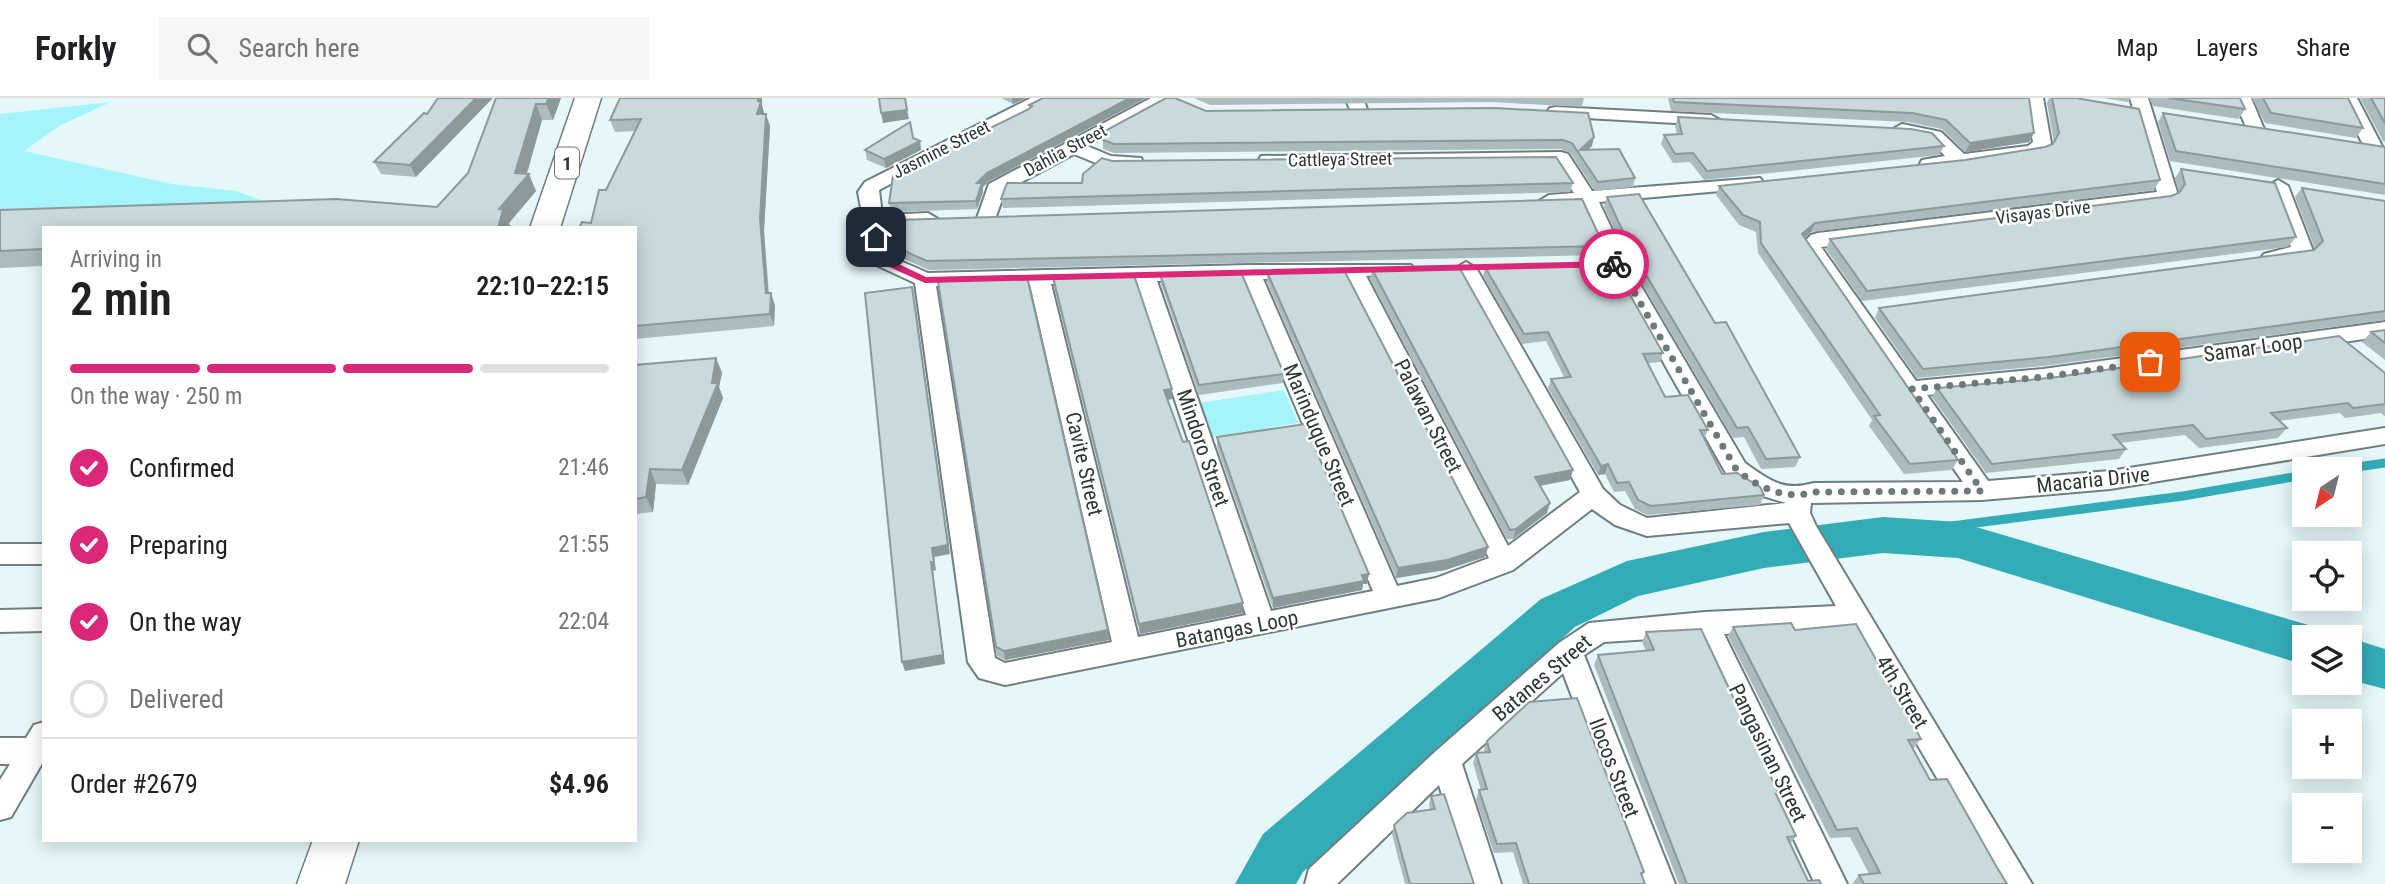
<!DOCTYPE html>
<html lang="en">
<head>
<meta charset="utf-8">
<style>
  body { margin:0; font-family:"Roboto Condensed",sans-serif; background:#f6f6f6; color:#202124; height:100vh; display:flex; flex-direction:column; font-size:26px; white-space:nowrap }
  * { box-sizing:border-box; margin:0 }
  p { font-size:23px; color:#757577 }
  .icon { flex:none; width:38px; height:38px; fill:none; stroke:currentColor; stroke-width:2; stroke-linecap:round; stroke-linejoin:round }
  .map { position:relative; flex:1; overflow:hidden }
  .details { position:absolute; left:42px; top:128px; width:595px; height:616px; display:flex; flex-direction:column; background:#fff; border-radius:0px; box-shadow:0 4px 18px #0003 }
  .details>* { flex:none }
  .needle { width:46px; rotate:215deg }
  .tools { position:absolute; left:2292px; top:359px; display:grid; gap:14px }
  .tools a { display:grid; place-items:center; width:70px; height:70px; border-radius:0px; background:#fff; box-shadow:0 4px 18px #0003; font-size:35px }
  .pin { position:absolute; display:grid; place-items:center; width:60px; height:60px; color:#fff; margin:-30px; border-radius:14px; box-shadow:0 4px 10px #0006 }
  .courier { position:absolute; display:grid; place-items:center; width:70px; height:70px; margin:-35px; border:5px solid #db2777; border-radius:50%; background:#fff; color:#222; box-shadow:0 2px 9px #0007 }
  .overview em { font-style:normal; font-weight:600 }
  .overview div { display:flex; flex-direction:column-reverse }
  .overview { display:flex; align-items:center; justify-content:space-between; height:119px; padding:0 28px }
  h1 { font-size:46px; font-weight:600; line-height:52px }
  .bar { display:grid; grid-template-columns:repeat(4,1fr); gap:10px 7px; align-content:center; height:84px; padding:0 28px }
  .bar i { height:9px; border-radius:5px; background:#e0e0e0 }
  .bar .active { background:#db2777 }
  .bar p { grid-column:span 4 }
  .line { display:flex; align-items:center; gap:18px; padding:0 28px; border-top:2px solid #e0e0e0 }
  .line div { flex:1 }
  ol { padding:0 28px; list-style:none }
  li { display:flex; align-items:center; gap:21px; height:77px }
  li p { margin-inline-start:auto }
  li .icon { padding:7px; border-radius:50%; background:#db2777; color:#fff; stroke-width:4 }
  li:last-child { color:#757577 }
  li i { width:38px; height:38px; border:4px solid #e0e0e0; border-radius:50% }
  header { display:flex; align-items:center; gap:42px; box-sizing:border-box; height:98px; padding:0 35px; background:#fff; border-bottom:2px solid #e0e0e0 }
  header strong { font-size:33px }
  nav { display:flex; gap:38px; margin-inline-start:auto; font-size:24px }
  .search { width:490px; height:63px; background:#f6f6f6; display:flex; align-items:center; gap:18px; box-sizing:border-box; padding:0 24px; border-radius:0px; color:#757577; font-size:26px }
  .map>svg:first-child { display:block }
  .green { fill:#a4f4fc }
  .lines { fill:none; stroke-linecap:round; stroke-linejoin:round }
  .stream { stroke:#34acb8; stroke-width:9 }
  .river { fill:#34acb8; fill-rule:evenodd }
  .minor-casing { stroke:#6f7f81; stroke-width:4 }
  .highway-casing { stroke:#6f7f81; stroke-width:3 }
  .minor { fill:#fff; fill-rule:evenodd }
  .highway { fill:#fff; fill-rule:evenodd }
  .wall { fill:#acbbbd }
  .shaded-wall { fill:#8c999a }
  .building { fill:#c8dadc; stroke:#8c999a; stroke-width:2 }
  .route { fill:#db2777 }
  .done { stroke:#6e7a7a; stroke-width:7; stroke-dasharray:0 12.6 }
  .labels { text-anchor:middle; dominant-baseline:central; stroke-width:5; stroke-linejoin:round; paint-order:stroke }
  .far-street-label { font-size:18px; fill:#2e3636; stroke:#fff }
  .shield { fill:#fff; stroke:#6d7272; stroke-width:2 }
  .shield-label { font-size:19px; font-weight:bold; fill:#2e3636 }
  .street-label { font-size:21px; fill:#2e3636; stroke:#fff }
</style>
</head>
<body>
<header>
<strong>Forkly</strong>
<div class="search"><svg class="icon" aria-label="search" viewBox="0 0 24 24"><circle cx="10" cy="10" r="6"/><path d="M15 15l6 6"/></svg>Search here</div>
<nav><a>Map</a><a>Layers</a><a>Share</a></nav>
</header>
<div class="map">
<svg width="2385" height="786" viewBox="0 0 2385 786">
  <rect width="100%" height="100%" fill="#e5f7f9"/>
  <g class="green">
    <path d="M111 4 59 28 24 53 172 86 236 93 274 107 0 117V16Z"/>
    <path d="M1284 292 1298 325 1210 339 1199 305Z"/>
  </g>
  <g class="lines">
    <g class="stream">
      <path d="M2343 371 2385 365"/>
      <path d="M1883 437 2183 398 2305 377"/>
    </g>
    <g class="river">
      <path d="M1883 419 1959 424 2305 526 2323 532 2326 539H2305V567L1958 460 1883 455 1764 470 1638 498 1575 529 1303 774 1296 786H1235L1263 736 1541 501 1627 463 1764 434Z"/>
      <path d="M2350 540 2385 551V591L2350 582Z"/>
    </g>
    <g class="minor-casing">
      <g id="minor">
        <path d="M1031 0H1054L879 92 882 117 928 115 938 121 928 127 885 128 891 159 928 175 1249 167H1411L1414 171 1411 175 1366 178 1508 448 1580 394 1456 170 1466 164 1476 170 1603 391 1620 407 1647 420 1786 405 1753 395 1727 377 1608 166 1580 106 1549 109 1539 103 1549 97 1574 95 1555 66 1268 68 1259 62 1261 58 1561 54 1568 56 1592 93 1760 80 1763 84 1753 90 1599 104 1628 166 1745 365C1769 382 1783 394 1814 385L1963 384 1800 148 1811 137 1818 135 2157 94 2130 0H2148L2177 94 2171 103 1821 149 1916 283 2043 271 2385 224V238L2043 287 1927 297 1988 383 2110 373 2385 330V346L2110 391 1982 402 1811 405 1810 415 1816 428 2032 786H1999L1848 528 1724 536 1847 786H1815L1698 538 1604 544 1584 557 1675 786H1643L1563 575 1462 666 1501 786H1469L1439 687 1337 786H1305L1309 771 1436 653 1559 545 1589 525 1705 514 1836 508 1789 425 1647 438 1615 427 1592 411 1513 472 1439 500 1005 587 979 580 968 564 915 185 874 166 871 162 858 94 865 84ZM1345 179 1489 460 1436 480 1397 488 1263 181ZM1242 181 1373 493 1271 513 1157 183ZM1136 184 1246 517 1138 539 1051 186ZM1030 186 1112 544 1005 565 995 560 936 188Z"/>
        <path d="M1151 0H1173L1087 48 1111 58 1141 60 1143 64 1141 68 1108 70 1074 56 1005 93 994 124H980L977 120 989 86Z"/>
        <path d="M1345 0H1363L1368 14 1365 18H1353Z"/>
        <path d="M2025 0H2043L2051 45 2040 57 2033 59 1929 72 1922 70 1920 66 1922 62 1945 58 1929 42 1896 35 1893 31 1902 26 1941 34 1964 56 2028 48 2033 44Z"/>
        <path d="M2233 0H2251L2264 31 2261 35H2249Z"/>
        <path d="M2339 0H2357L2383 50 2381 54H2367Z"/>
        <path d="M1556 9 1711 17 1720 22 1711 27 1550 18 1547 14 1550 10Z"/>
        <path d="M2278 82 2288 88 2313 153 2310 157 2271 166 2261 160 2264 156 2291 149 2268 88Z"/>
        <rect x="0" y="446" width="44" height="20"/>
        <path d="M44 511V533L0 534V512Z"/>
        <path d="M44 624V662L11 719 0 722V682L10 666H0V640H26L34 627Z"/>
      </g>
    </g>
    <g class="highway-casing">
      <g id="highway">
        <path d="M575 0H601L560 130H530Z"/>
        <path d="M313 742H359L345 786H297Z"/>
      </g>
    </g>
    <use href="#minor" class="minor"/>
    <use href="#highway" class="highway"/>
  </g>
  <g class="wall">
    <path d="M496 0H561L553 22H542L527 76 536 93 509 125 511 128 44 130V168L0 170V112L437 109 468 75Z"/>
    <path d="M620 0H762V7L764 16 770 28 764 133 769 195H771L775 208 774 228 635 241V130L591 125 635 33 615 34 610 22Z"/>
    <path d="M1001 0H1026L1013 6Z"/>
    <path d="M1043 0 988 84 983 89V94L977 111 891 114 889 105 1030 10 1029 7Z"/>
    <path d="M1194 0H1584L1582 9 1492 4 1210 7Z"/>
    <path d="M1668 0H2029L2034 35 2029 44 1965 54 1942 31 1908 24 1671 13Z"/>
    <path d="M2049 0H2076L2160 82 2154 92 1811 134 1805 140 1958 362 1952 372 1904 376 1869 328 1872 322 1758 155 1756 134 1739 127 1716 97 1719 88 1965 62 2045 49 2053 46 2054 45 2047 5Z"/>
    <path d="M2103 0H2131L2128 4Z"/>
    <path d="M2149 0H2240L2245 11 2239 21 2153 8Z"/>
    <path d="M2252 0H2348L2363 30 2356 40 2265 25Z"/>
    <path d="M2360 0H2385V44L2383 43Z"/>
    <path d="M1494 10 1592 48 1588 52 1635 80 1633 89 1595 93 1570 55 1561 51 1114 55 1103 51V34L1206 13Z"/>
    <path d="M2163 15 2385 49V97L2170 63 2158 24Z"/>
    <path d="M427 16 416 79 381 76 374 64Z"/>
    <path d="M1678 19 1944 48 1939 57 1704 82 1690 64 1673 65 1661 46 1664 37 1677 36 1675 28Z"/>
    <path d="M913 40 920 43 921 52 886 70 867 62 865 52Z"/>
    <path d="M2181 71 2296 139 2288 149 1862 203 1826 151 1830 141 2171 98 2179 95 2175 80Z"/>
    <path d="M1082 85H1573L1570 94 1003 110 1001 101Z"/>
    <path d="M2302 90 2385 103V222L2043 268 1917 280 1875 220 1879 210 2314 152 2315 151 2295 99Z"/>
    <path d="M1607 99 1715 225 1800 359 1795 369 1761 371 1744 339 1733 340 1630 165 1604 109Z"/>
    <path d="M891 147 1604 148 1601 157 929 172 893 156Z"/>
    <path d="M1485 169 1663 255 1660 264 1648 265 1665 299 1708 332 1704 341 1722 376 1764 397 1760 407 1647 417 1635 411 1625 393 1614 394 1605 376 1598 377 1548 290 1551 281 1564 279 1546 243 1522 246 1483 178Z"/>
    <path d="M1372 171 1570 382 1540 388 1547 415 1513 441H1507L1370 181Z"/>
    <path d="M1267 174 1488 449 1485 459 1445 472 1396 480 1267 184Z"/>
    <path d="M1160 176 1284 276 1283 285 1199 297 1161 186Z"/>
    <path d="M1027 179 1109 542 1005 562 997 558 938 184 946 183 945 180Z"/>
    <path d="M1053 179 1172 301 1168 302 1243 505V515L1140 536 1054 189Z"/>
    <path d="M2385 232V262L2362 244 2371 234Z"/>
    <path d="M716 260 722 275 719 289 723 300 688 387 656 386 653 414 635 416V267Z"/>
    <path d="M2385 275V318L2381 315 2345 320 2340 315 2279 323 2287 330 2278 340 2199 350 2185 337 2120 345 2126 351 2119 361 1986 375 1932 299 1937 290Z"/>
    <path d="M1217 339 1367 486H1363L1362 492 1273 510 1217 349Z"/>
    <path d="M1733 529 1795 532 1921 641 1914 650H1912L1930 682 1995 766 2007 786H1852L1859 777 1869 776 1850 739 1830 740 1728 538Z"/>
    <path d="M1646 534 1779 696 1777 698 1796 738 1790 746 1808 783 1821 786H1679L1594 567 1598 557 1646 553 1642 544Z"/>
    <path d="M1487 643 1644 774 1642 777 1645 786H1523L1513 754 1494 755 1476 702 1479 692H1481L1473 665 1476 655H1484V652Z"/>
    <path d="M1431 698 1474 786H1405L1392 736 1394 727 1430 712 1429 707Z"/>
  </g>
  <g class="shaded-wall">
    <path d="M476 0H493L416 79 410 67Z"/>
    <path d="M549 0H561L553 22 546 6Z"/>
    <path d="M758 0H762V7L764 15 761 28 757 16Z"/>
    <path d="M1012 0H1026L1013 6Z"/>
    <path d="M1130 0H1146L988 84 983 89V94L977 111 976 103 977 85 987 75Z"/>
    <path d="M536 6 542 22 525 81 529 76 536 93 509 125 510 130H498L499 111 515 75Z"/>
    <path d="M907 12 909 21 883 25 881 15Z"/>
    <path d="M766 16 770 28 764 133 769 208 766 195 760 121Z"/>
    <path d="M2034 35 2029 44 1965 54 1970 45Z"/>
    <path d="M1594 39 1592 48 1581 58 1580 52Z"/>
    <path d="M920 43 921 52 886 70 884 61Z"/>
    <path d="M1815 125 1811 134 1798 146 1802 136Z"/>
    <path d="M771 195 775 208 774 228 770 216Z"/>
    <path d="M914 198 950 456 934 459 936 472 933 473 945 566 905 573 902 564 931 464 932 450Z"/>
    <path d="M716 260 722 275 719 289 723 300 688 387 682 372 712 285Z"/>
    <path d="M1172 291V301L1165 302 1164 292Z"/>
    <path d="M1608 366 1605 376 1598 377 1601 368Z"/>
    <path d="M650 371 656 386 653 414 646 399Z"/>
    <path d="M1573 372 1570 382 1532 389 1535 379Z"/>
    <path d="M1550 405 1547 415 1513 441 1516 431Z"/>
    <path d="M1488 449 1485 459 1445 472 1396 480 1398 470Z"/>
    <path d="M1369 476 1367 486H1363L1362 492 1273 510V500Z"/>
    <path d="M1243 505V515L1140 536 1139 526Z"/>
    <path d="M1108 532 1109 542 1005 562 1004 553Z"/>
  </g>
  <g class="building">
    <path d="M438 0H476L410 67 374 64 424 15 427 16Z"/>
    <path d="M496 0H549L546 6H536L515 75 529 76 499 111 503 112 498 130H44V151L0 153V112L336 101 437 109 468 75Z"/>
    <path d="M620 0H758V3H761L757 16H766L760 121 766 195H771L770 216 635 228V130H579L582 124 591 125 599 92H606L641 21 610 22Z"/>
    <path d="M879 0H905L907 12 881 15Z"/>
    <path d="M1043 0H1130L987 75 977 85H982L976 103 889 105 893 78 1029 11 1032 8 1029 7Z"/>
    <path d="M1166 0H1175L1206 13 1494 10 1588 15 1594 39 1580 52 1619 51 1635 80 1598 84 1572 45 1563 42 1114 46 1103 42V34Z"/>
    <path d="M1673 0H2029L2034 35 1970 45 1946 22 1912 15 1674 4Z"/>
    <path d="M2052 0H2076L2139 11 2160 82 1815 125 1802 136 1958 362 1910 366 1874 318 1880 317 1761 145 1760 124 1743 117 1719 88 1965 62 2045 49 2053 46 2059 35Z"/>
    <path d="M2169 0H2240L2245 11Z"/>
    <path d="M2263 0H2348L2363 30 2271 15Z"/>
    <path d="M2371 0H2385V25Z"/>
    <path d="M2163 15 2385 49V86L2176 53Z"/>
    <path d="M1678 19 1911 31 1932 35 1944 48 1707 73 1693 55 1675 56 1664 37 1682 36Z"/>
    <path d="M910 24 913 40 920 43 884 61 865 52Z"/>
    <path d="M1556 59 1573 85 1001 101 1007 85H1082L1083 76 1102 60 1112 63Z"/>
    <path d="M2181 71 2275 85 2296 139 1867 193 1830 141 2171 98 2179 95 2185 86Z"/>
    <path d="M2302 90 2385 103V213L2049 259 1923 271 1879 210 2314 152 2323 143Z"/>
    <path d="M1639 96 1715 225 1726 224 1800 359 1766 361 1748 329 1737 330 1633 155 1607 99Z"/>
    <path d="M1582 101 1604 148 927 163 891 147 896 122Z"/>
    <path d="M1612 165 1663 255 1643 256 1665 299 1688 297 1708 332H1700L1722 376 1737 375 1760 389 1764 397 1651 408 1638 402 1629 384 1617 385 1608 366 1601 368 1551 281 1571 279 1548 234 1524 236 1485 169Z"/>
    <path d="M1459 169 1573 372 1535 379 1550 405 1516 431 1510 432 1372 171Z"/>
    <path d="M1344 172 1488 449 1447 462 1398 470 1267 174Z"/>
    <path d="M1241 174 1284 276 1199 287 1160 176Z"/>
    <path d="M1134 177 1172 291 1164 292 1183 344 1189 343 1243 505 1139 526 1053 179Z"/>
    <path d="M1027 179 1108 532 1004 553 996 549 938 184 949 183 945 180Z"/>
    <path d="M912 189 948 447 932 450 934 464H931L943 557 902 564 865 195Z"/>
    <path d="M2385 232V245L2371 234Z"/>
    <path d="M2339 238 2385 275V306L2353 310 2348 305 2271 315 2287 330 2206 341 2193 327 2113 337 2126 351 1992 366 1937 290 2050 280Z"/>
    <path d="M716 260 712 285H718L682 372 650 371 646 399 635 401V267Z"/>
    <path d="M1305 326 1369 476 1362 477 1364 483 1273 500 1217 339Z"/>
    <path d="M1791 525 1795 532 1856 526 1921 641 1908 642 1930 682 1947 681 1995 766 2007 786H1864L1859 777 1880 775 1857 730 1837 732 1733 529Z"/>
    <path d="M1701 531 1779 696H1776L1796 738 1787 739 1808 783 1819 782 1821 786H1687L1598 557 1654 552 1646 534Z"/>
    <path d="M1577 600 1644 774 1641 775 1645 786H1529L1516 745 1497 746 1479 692 1487 691 1476 655 1490 654 1487 643 1529 604Z"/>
    <path d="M1444 696 1474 786H1410L1394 727 1407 715 1435 711 1431 698Z"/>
  </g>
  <path class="route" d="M873 137 881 139 886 160 926 179 1614 163 1619 166 1614 169 925 185 878 164Z"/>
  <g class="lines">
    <path class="done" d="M1614 166H1618L1736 371C1756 389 1787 403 1814 394L1982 393 1912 291 2043 279 2150 264"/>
  </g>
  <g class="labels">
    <g class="far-street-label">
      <text transform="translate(941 51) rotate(-27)">Jasmine Street</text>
      <text transform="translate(1065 52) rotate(-28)">Dahlia Street</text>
      <text transform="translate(1340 61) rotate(-1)">Cattleya Street</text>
      <text transform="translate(2043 114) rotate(-7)">Visayas Drive</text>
    </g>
    <rect class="shield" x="555" y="49.5" width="24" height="31" rx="5"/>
    <g class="shield-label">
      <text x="567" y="65">1</text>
    </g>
    <g class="street-label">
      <text transform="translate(2253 250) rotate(-8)">Samar Loop</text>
      <text transform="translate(1428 318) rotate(63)">Palawan Street</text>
      <text transform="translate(1319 337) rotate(67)">Marinduque Street</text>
      <text transform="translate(1203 350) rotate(71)">Mindoro Street</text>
      <text transform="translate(1084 366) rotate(77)">Cavite Street</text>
      <text transform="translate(2093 382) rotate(-6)">Macaria Drive</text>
      <text transform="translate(1237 531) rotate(-11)">Batangas Loop</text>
      <text transform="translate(1542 580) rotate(-40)">Batanes Street</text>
      <text transform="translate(1902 594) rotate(59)">4th Street</text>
      <text transform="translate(1768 655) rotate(64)">Pangasinan Street</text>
      <text transform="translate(1614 670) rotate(69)">Ilocos Street</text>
    </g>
  </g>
</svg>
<div class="tools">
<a><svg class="needle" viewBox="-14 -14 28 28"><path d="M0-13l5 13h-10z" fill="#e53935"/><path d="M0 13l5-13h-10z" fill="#757577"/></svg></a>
<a><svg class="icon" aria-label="locate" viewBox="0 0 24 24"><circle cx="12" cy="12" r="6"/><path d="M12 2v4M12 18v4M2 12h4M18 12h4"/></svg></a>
<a><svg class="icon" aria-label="layers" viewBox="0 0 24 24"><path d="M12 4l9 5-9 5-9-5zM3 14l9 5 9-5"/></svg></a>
<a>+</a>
<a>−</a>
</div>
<div class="pin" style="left:2150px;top:264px;background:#ea580c"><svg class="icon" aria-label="bag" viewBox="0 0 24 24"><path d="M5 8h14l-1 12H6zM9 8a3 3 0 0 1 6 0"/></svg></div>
<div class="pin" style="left:876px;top:139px;background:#1f2937"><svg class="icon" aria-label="home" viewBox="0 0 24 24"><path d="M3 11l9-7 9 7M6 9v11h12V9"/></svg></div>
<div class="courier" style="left:1614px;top:166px"><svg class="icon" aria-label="bike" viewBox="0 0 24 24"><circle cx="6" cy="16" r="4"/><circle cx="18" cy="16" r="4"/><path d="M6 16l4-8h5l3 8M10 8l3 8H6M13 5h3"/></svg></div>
<section class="details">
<div class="overview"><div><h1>2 min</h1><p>Arriving in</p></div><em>22:10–22:15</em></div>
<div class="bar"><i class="active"></i><i class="active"></i><i class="active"></i><i></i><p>On the way · 250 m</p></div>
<ol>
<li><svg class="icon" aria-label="check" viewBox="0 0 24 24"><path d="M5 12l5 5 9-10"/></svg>Confirmed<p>21:46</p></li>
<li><svg class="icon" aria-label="check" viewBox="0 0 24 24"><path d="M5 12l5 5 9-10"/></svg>Preparing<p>21:55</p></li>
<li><svg class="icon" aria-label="check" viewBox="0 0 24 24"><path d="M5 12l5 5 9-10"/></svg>On the way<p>22:04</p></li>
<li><i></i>Delivered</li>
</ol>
<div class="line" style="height:91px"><div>Order #2679</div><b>$4.96</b></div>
</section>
</div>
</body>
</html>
